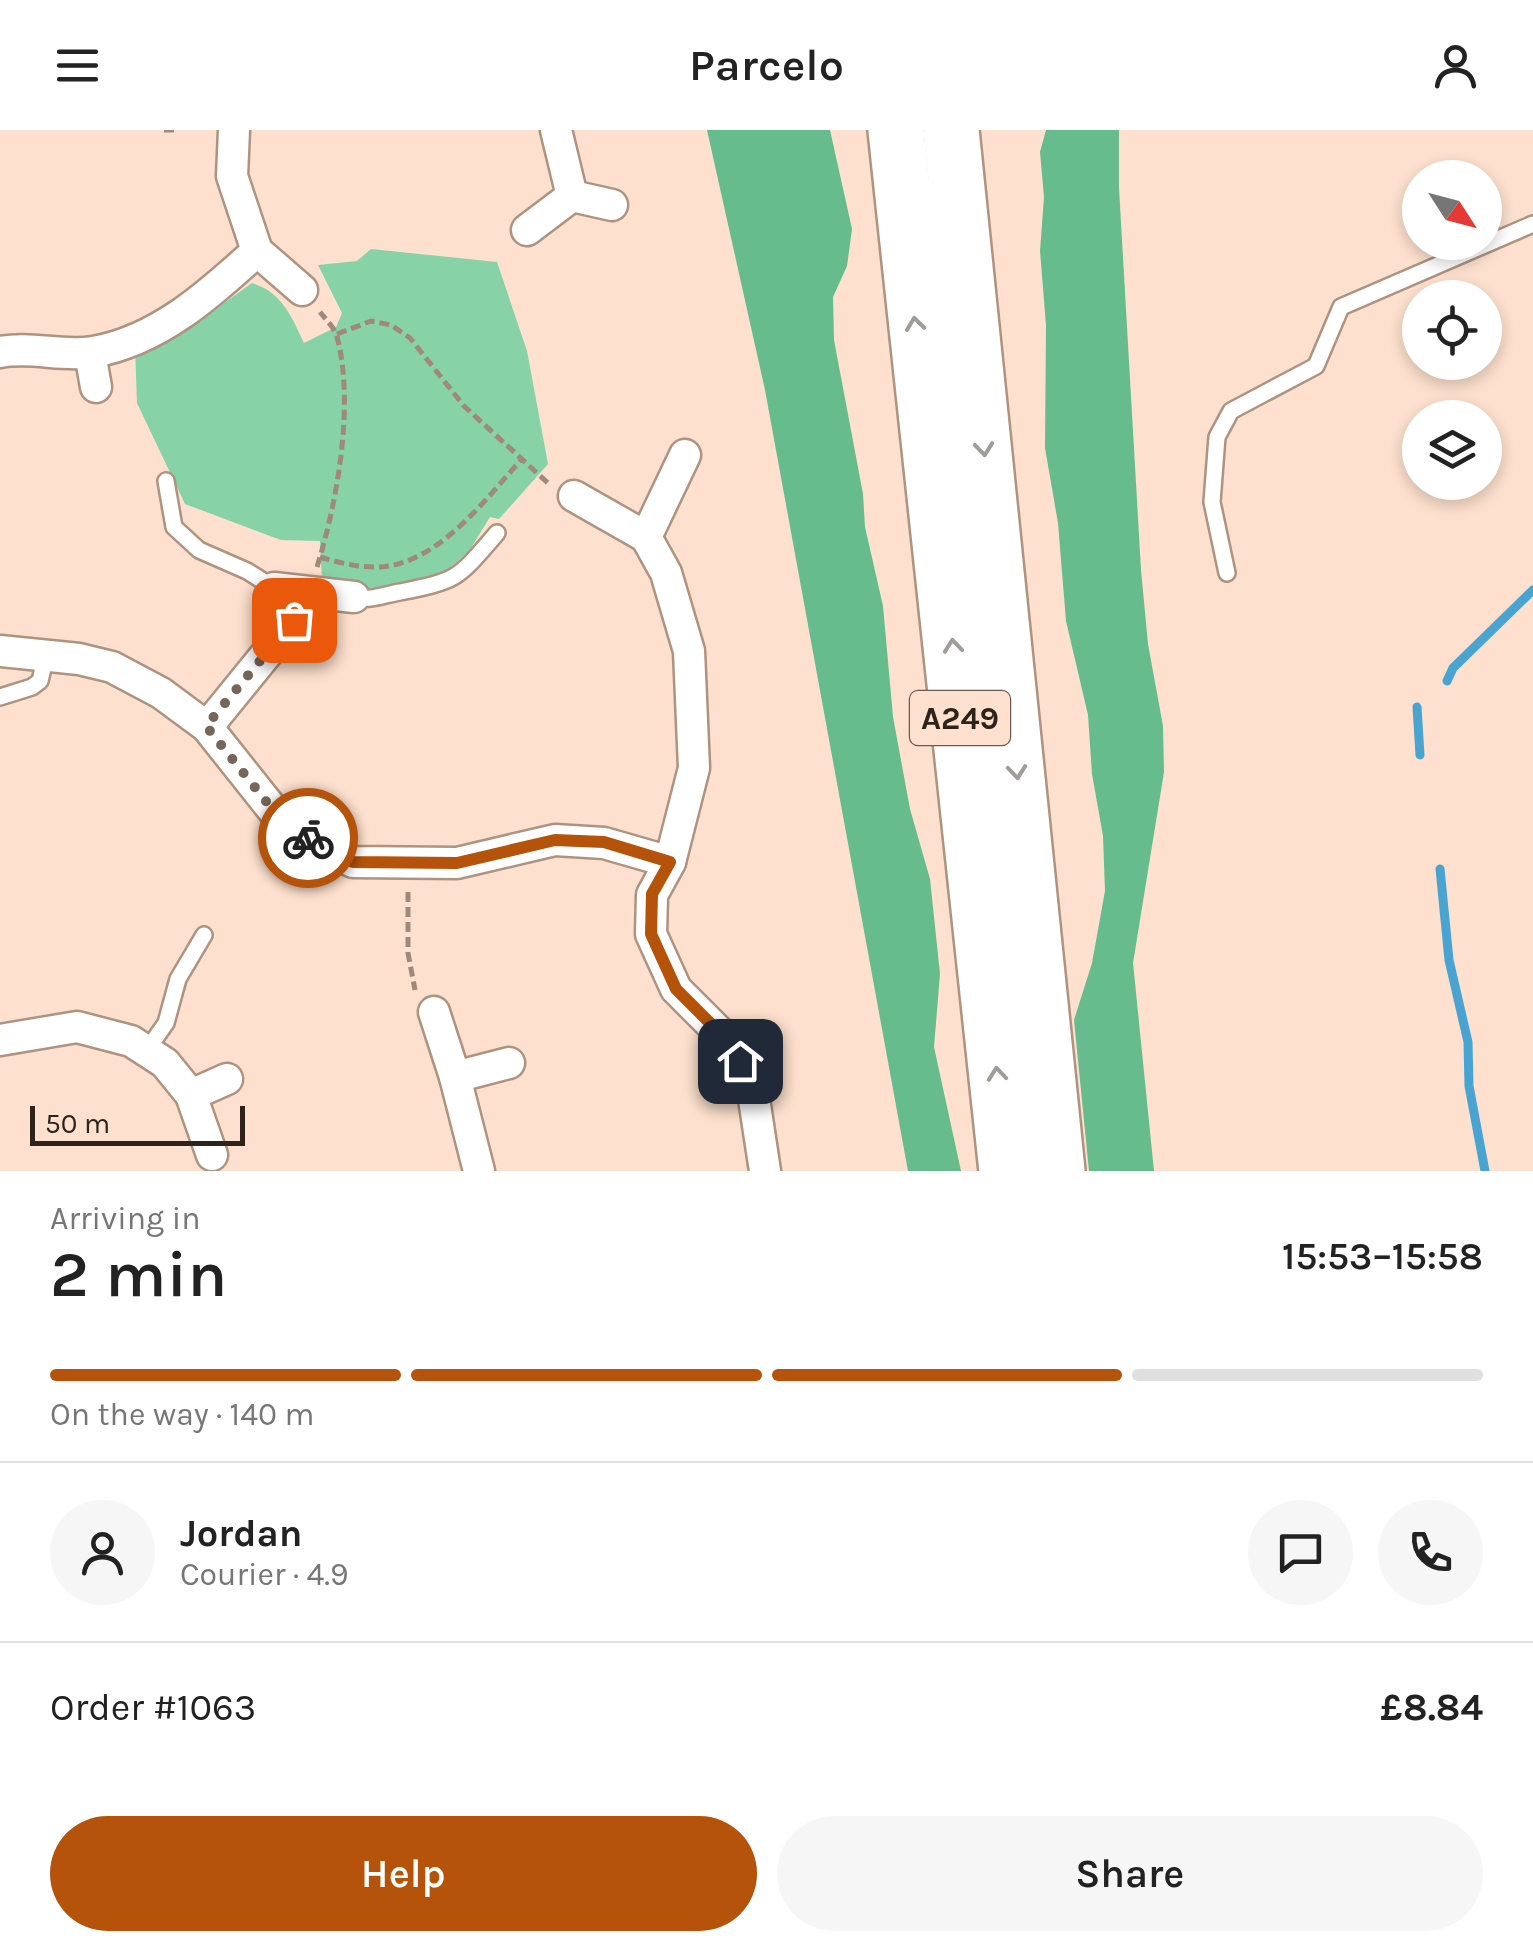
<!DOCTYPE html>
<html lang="en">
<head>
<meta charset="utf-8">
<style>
  body { margin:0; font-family:Karla,sans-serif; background:#f6f6f6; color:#222; height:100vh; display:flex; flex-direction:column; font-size:38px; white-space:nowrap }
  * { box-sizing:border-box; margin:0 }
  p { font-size:32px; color:#767676 }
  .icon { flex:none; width:55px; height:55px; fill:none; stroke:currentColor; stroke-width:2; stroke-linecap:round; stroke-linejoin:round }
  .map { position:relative; height:1041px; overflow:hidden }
  .panel { display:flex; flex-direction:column; background:#fff; flex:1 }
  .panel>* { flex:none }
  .needle { width:65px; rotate:126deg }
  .fabs { position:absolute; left:1402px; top:30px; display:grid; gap:20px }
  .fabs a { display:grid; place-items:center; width:100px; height:100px; border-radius:50%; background:#fff; box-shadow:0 5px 15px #0003; font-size:50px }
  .scale { position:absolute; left:30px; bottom:25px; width:215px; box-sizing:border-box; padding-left:10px; border:5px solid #2d231b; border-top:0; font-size:28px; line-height:35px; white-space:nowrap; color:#2d231b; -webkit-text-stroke:8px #fde0cd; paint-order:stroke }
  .pin { position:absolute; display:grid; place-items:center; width:85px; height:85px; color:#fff; margin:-42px; border-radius:20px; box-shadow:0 5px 15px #0006 }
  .courier { position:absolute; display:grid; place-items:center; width:100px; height:100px; margin:-50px; border:8px solid #b45309; border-radius:50%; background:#fff; color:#222; box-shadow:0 2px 12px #0007 }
  .head em { font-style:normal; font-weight:600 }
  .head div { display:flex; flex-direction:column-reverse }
  .head { display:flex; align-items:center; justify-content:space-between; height:170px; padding:0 50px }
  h1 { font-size:65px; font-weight:600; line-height:75px }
  .bar { display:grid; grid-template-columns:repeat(4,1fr); gap:15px 10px; align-content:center; height:120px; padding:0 50px }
  .bar i { height:12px; border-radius:8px; background:#e0e0e0 }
  .bar .on { background:#b45309 }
  .bar p { grid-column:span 4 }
  .line { display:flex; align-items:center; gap:25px; padding:0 50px; border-top:2px solid #e0e0e0 }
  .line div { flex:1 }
  .round { display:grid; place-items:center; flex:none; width:105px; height:105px; border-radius:52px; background:#f6f6f6 }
  .button { display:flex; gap:20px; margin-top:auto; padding:20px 50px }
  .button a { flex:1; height:115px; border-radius:60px; background:#b45309; color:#fff; font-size:40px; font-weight:600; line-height:115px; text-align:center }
  .button a+a { background:#f6f6f6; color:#222 }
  header { display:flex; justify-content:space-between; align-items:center; height:130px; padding:0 50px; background:#fff; font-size:45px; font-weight:600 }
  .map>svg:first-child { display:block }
  .green { fill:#87d2a7 }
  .forest { fill:#66bc8d }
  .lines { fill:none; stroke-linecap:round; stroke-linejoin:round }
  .stream { stroke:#4aa4d2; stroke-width:9 }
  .lane-casing { stroke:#ae9381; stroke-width:20 }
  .street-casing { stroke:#ae9381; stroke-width:35 }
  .highway-casing { stroke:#ae9381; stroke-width:60 }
  .path { stroke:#9e897b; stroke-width:5; stroke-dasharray:10 5; stroke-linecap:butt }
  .lane { stroke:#fff; stroke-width:15 }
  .street { stroke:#fff; stroke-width:30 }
  .highway { stroke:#fff; stroke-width:55 }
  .oneway { stroke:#a09c98 }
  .done { stroke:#766559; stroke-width:10; stroke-dasharray:0 18 }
  .route { stroke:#b45309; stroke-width:12 }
  .labels { text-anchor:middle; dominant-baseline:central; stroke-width:8; stroke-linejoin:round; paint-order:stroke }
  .shield { fill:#fde0cd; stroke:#6b5c50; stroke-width:2.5 }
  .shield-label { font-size:32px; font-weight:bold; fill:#2d231b }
</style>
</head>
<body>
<header><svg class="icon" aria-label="menu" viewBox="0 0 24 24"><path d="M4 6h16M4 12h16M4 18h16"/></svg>Parcelo<svg class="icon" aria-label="person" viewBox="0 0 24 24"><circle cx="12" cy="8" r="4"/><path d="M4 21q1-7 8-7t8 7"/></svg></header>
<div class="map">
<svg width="1533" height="1041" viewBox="0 0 1533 1041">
  <rect width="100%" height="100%" fill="#fde0cd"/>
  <path class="green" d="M371 119 497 132 527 221 548 334 499 389 490 387 469 421 450 438 422 450 360 464 322 451 320 411 281 410 185 374 137 273 135 216 188 199 252 153C282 162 292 187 304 213L336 197 342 183 318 135 357 131Z"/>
  <g class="forest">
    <path d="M707 0H830L852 99 847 136 833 167 834 210 863 364 865 397 883 476 893 587 910 679 930 749 940 844 934 917 961 1041H908L765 260Z"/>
    <path d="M1046 0H1119V58L1141 440 1148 514 1163 596 1164 642 1133 833 1154 1041H1089L1087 1021 1074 890 1092 833 1105 761 1103 706 1092 644 1088 585 1066 491 1058 393 1045 318 1046 195 1040 121 1044 67 1040 22Z"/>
  </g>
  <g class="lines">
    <g class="stream">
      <path d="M1447 551 1453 538 1533 460"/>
      <path d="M1417 577 1420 625"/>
      <path d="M1440 739 1449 830 1468 912 1469 956 1485 1041"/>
    </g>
    <g class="lane-casing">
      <g id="lane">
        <path d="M166 351 174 397 199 420 247 441 274 458"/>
        <path d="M1227 443 1212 372 1217 307 1231 281 1316 236 1341 177 1533 94"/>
        <path d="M354 467C372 471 382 465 400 462 460 450 457 449 497 403"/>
        <path d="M0 567 32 557 40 551 46 525"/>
        <path d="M147 920 166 893 178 849 204 805"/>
      </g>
    </g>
    <g class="street-casing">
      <g id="street">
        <path d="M234 0 232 46 257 121 302 160"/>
        <path d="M572 66 612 75"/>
        <path d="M527 100 572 66 556 0"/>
        <path d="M0 222C31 216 62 227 93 222 158 211 210 164 257 121"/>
        <path d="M90 223 96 257"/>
        <path d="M574 366 646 407 666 443 689 521 694 638 670 732 652 765 651 804 676 859 730 913 751 949 765 1041"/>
        <path d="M646 407 685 325"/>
        <path d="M274 458 354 467"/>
        <path d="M0 521 79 529 112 537 161 563 207 597 273 680 302 705 353 732 457 733 555 710 604 713 670 732"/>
        <path d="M207 597 294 490 309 464"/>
        <path d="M434 882 455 947 479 1041"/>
        <path d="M0 910 77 897 131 911 165 933 191 965 212 1025"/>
        <path d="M455 947 509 933"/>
        <path d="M191 965 227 949"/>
      </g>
    </g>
    <g class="highway-casing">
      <g id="highway">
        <path d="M896 0 1007 1041"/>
        <path d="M951 0 1057 1041"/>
      </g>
    </g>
    <g class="path">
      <path d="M164 0H174"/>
      <path d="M337 204 371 191 391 195 410 208 464 276 549 354"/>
      <path d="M320 427C337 432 356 437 374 437 435 438 484 371 521 330"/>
      <path d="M317 437C337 373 355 274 337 207 335 198 326 190 320 182"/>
      <path d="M408 762V823L415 860"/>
    </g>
    <use href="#lane" class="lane"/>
    <use href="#street" class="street"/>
    <use href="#highway" class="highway"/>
  </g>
  <defs><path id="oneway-chevron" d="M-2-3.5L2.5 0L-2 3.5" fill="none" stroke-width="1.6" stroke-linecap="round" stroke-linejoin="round" transform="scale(2.5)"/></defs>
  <g class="oneway">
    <use href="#oneway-chevron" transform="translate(915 194) rotate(-97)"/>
    <use href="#oneway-chevron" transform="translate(984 319) rotate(84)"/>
    <use href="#oneway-chevron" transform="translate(953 516) rotate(-96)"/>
    <use href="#oneway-chevron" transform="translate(1017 642) rotate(84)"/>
    <use href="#oneway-chevron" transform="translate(997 944) rotate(-96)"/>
  </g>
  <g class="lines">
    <path class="done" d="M294 490 206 596 273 680 308 708"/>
    <path class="route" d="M308 708 353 732 457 733 555 710 604 712 670 732 652 764 651 804 676 859 730 913 740 931"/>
  </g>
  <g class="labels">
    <rect class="shield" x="910" y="561" width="100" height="54" rx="8"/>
    <g class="shield-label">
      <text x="960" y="588">A249</text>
    </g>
  </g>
</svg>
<div class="fabs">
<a><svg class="needle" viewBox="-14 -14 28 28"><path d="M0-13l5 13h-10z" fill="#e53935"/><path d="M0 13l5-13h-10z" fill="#767676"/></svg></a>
<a><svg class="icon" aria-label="locate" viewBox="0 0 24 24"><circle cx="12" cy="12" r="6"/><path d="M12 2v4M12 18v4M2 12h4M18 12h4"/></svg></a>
<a><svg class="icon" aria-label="layers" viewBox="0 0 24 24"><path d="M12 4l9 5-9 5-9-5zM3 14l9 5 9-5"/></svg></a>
</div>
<div class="scale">50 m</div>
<div class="pin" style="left:294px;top:490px;background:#ea580c"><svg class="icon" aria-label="bag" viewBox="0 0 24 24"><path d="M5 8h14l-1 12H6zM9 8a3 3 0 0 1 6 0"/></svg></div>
<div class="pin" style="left:740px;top:931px;background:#1f2937"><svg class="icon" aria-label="home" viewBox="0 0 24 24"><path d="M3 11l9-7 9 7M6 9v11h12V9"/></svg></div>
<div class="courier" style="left:308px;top:708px"><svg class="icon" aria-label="bike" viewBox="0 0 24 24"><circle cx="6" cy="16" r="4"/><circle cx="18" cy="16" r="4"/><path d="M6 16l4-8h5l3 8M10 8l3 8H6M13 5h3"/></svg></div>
</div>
<section class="panel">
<div class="head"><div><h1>2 min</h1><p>Arriving in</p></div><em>15:53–15:58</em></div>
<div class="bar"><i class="on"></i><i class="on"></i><i class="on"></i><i></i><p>On the way · 140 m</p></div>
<div class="line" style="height:180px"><a class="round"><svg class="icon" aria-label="person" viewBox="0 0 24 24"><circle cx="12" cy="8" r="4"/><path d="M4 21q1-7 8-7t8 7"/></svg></a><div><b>Jordan</b><p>Courier · 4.9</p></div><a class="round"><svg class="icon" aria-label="chat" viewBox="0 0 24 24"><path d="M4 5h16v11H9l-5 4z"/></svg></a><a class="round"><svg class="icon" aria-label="phone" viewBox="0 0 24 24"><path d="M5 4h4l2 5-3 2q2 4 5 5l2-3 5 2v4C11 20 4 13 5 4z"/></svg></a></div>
<div class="line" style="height:130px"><div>Order #1063</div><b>£8.84</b></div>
<div class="button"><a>Help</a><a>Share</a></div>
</section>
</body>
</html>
